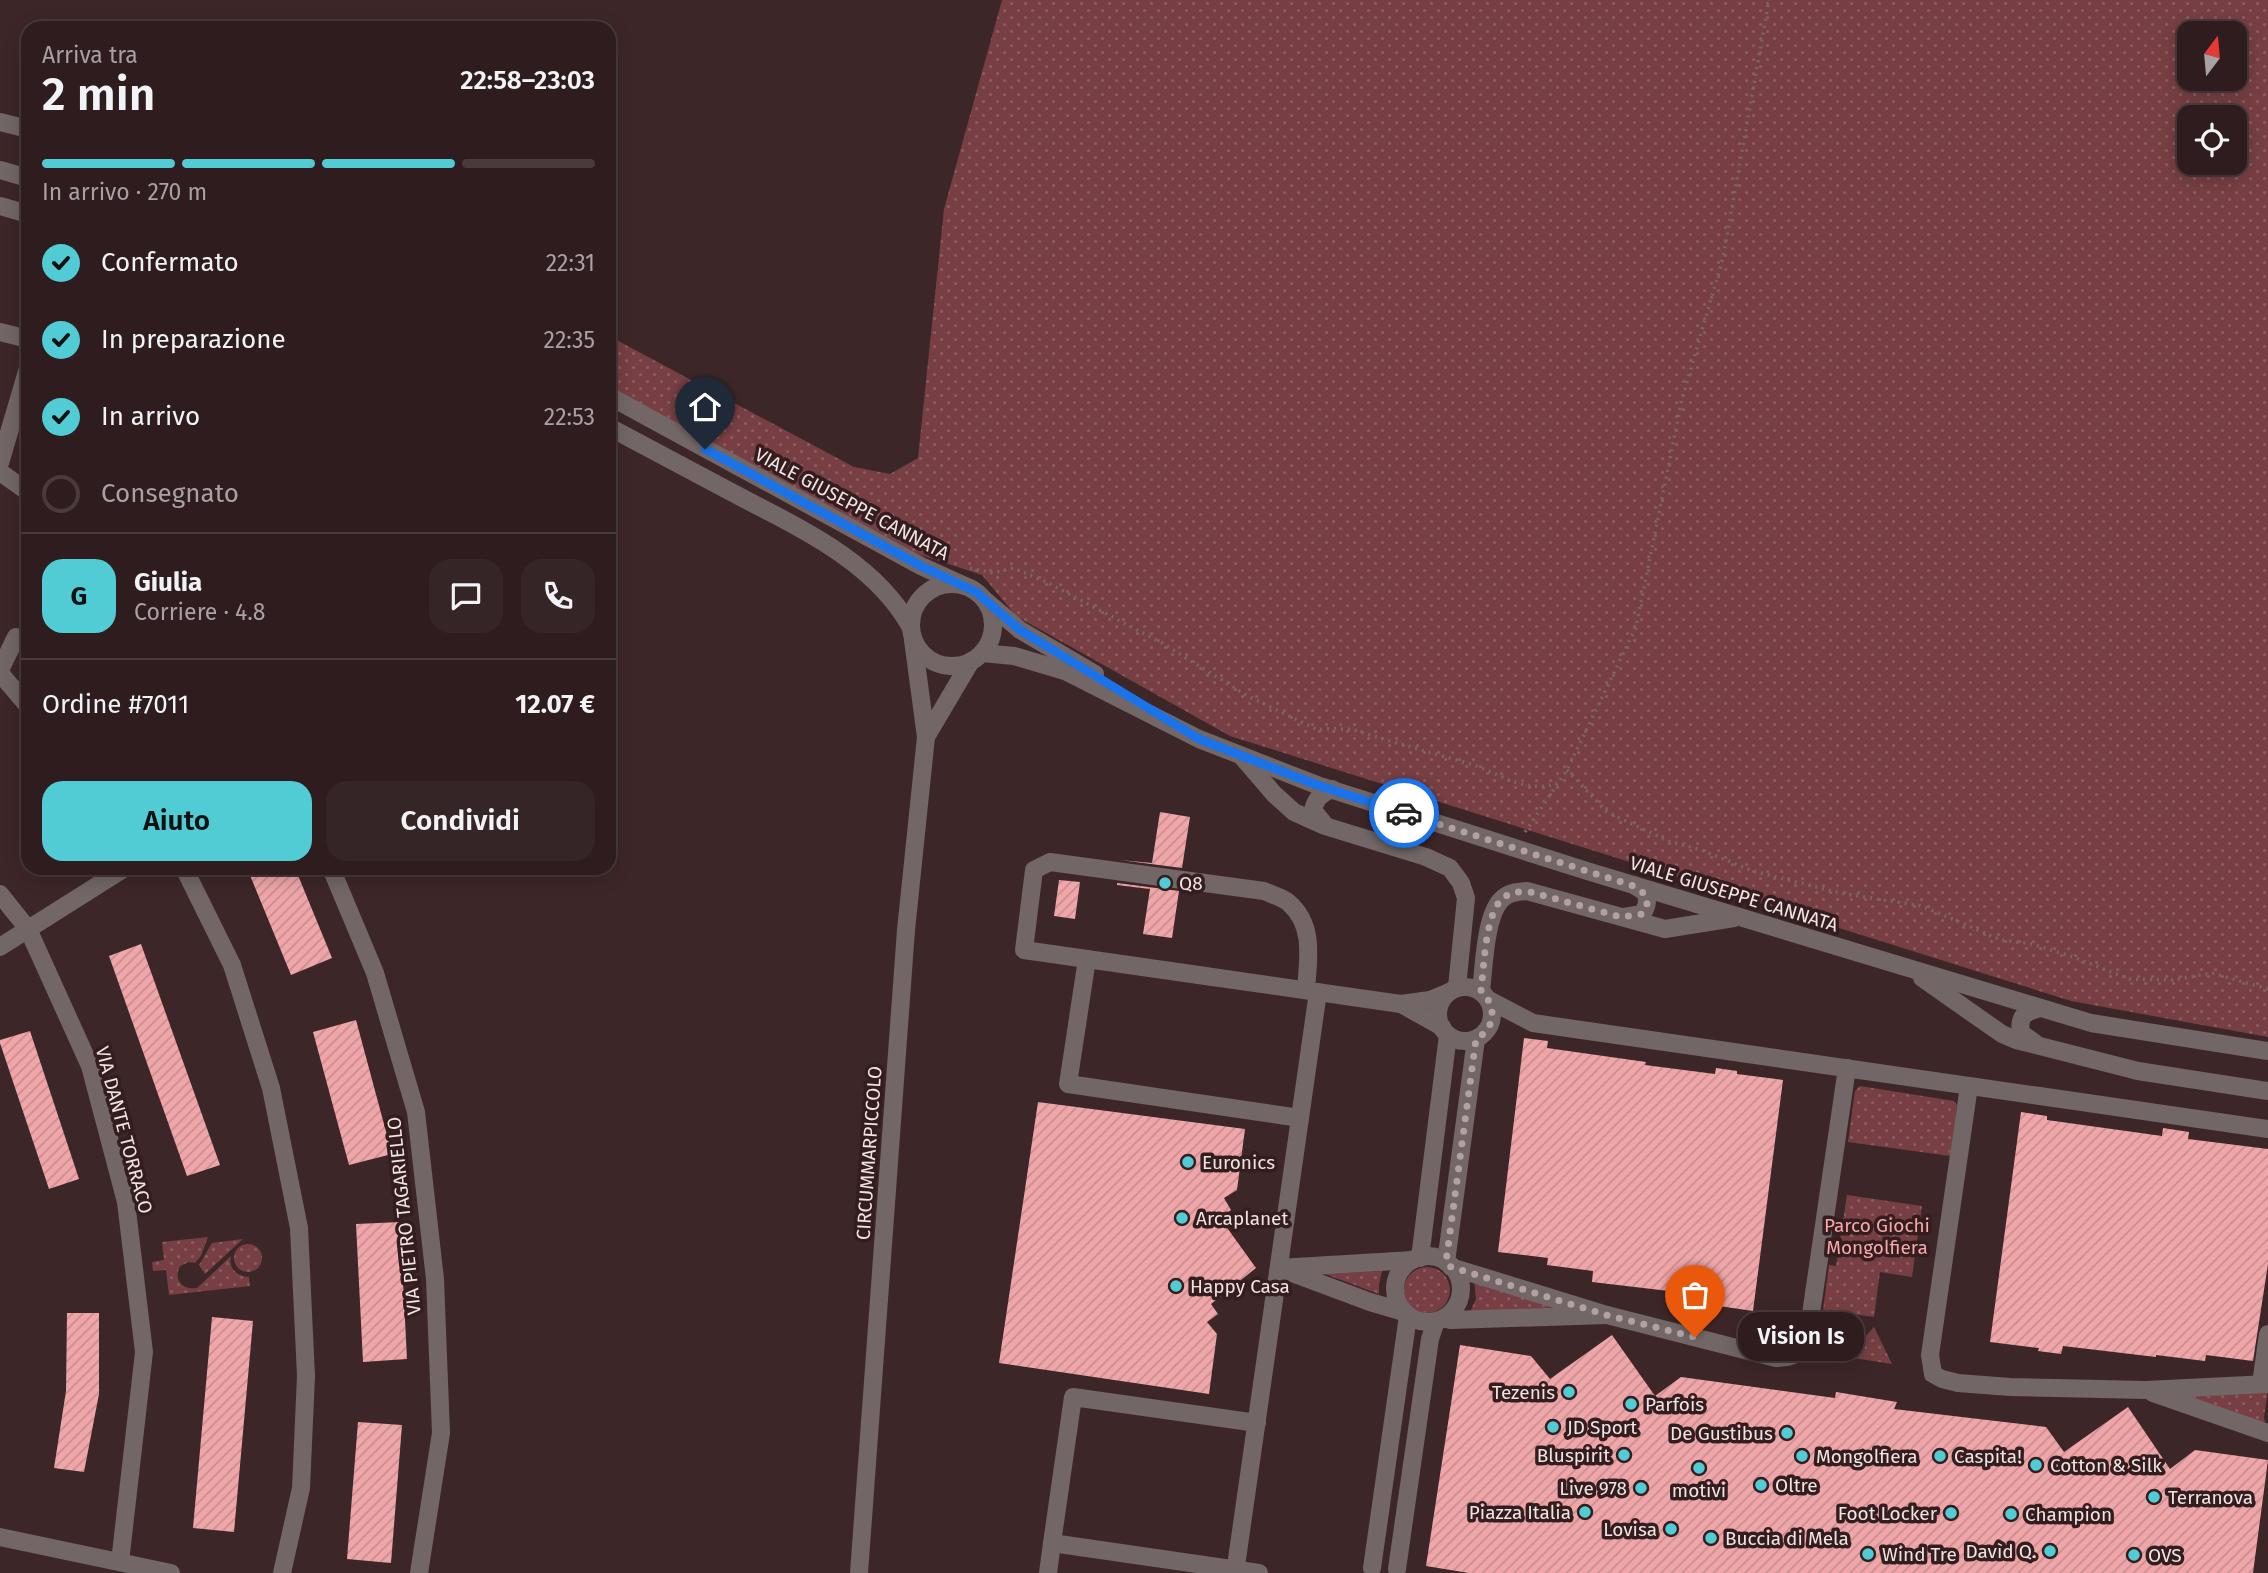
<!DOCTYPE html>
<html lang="it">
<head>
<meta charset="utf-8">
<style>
  body { margin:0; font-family:"Fira Sans",sans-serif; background:#362527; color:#f1f3f6; height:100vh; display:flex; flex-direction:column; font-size:26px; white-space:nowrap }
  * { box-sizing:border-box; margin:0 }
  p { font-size:23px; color:#a7a1a4 }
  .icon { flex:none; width:38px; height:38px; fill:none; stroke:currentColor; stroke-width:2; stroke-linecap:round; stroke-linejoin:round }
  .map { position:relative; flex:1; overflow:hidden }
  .panel { position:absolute; left:21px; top:21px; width:595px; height:854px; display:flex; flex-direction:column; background:#2e1c1e; border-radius:21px; box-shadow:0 4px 18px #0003,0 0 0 2px #493a3c }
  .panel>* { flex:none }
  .needle { width:46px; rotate:16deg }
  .buttons { position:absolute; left:2177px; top:21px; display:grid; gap:14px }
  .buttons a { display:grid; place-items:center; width:70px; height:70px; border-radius:14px; background:#2e1c1e; box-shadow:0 4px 18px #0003,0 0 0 2px #493a3c; font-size:35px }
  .pin { position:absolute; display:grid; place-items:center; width:60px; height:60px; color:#fff; margin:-72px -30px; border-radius:50% 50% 50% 0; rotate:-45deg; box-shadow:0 0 7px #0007 }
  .pin .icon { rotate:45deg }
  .courier { position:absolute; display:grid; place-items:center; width:70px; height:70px; margin:-35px; border:5px solid #1a73e8; border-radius:50%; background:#fff; color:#222; box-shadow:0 2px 9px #0007 }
  .bubble { position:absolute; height:49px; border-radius:21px; background:#2e1c1e; box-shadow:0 4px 18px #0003,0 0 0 2px #493a3c; font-size:23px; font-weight:600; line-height:49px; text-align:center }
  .summary em { font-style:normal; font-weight:600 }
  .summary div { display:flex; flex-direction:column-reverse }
  .summary { display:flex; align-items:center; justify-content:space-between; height:119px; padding:0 21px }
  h1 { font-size:46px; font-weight:600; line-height:52px }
  .bar { display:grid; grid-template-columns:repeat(4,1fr); gap:10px 7px; align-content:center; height:84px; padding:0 21px }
  .bar i { height:9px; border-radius:5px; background:#493a3c }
  .bar .active { background:#51ccd4 }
  .bar p { grid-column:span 4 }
  .line { display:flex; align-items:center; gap:18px; padding:0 21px; border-top:2px solid #493a3c }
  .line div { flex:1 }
  .round { display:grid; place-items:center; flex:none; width:74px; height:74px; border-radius:21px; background:#362527 }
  ol { padding:0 21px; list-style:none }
  li { display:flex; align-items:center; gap:21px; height:77px }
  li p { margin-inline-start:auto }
  li .icon { padding:7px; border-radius:50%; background:#51ccd4; color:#111; stroke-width:4 }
  li:last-child { color:#a7a1a4 }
  li i { width:38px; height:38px; border:4px solid #493a3c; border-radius:50% }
  .primary-button { display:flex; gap:14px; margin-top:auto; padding:14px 21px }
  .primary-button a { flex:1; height:80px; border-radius:21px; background:#51ccd4; color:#111; font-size:28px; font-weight:600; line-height:80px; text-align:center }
  .primary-button a+a { background:#362527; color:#f1f3f6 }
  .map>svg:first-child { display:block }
  .grass { fill:url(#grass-dots); fill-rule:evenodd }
  .building { fill:url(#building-hatch) }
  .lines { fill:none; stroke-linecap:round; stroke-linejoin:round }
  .path { stroke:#796566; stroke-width:3.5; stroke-dasharray:2 5; stroke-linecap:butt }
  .minor { stroke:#726666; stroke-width:18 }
  .done { stroke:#b3a1a2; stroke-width:7; stroke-dasharray:0 12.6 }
  .route { stroke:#1a73e8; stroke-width:9 }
  .poi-dot { fill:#51ccd4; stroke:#331d1e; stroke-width:2.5 }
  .labels { text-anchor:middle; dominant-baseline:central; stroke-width:7; stroke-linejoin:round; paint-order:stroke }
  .street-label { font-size:19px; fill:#f2e3e3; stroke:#331d1e }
  .poi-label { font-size:19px; fill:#f2e3e3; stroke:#331d1e; text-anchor:start }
  .park-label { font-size:19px; fill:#f7a8ab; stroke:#331d1e }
</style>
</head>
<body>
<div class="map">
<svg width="2268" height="1573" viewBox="0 0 2268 1573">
  <defs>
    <pattern id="grass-dots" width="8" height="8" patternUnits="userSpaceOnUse" patternTransform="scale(1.75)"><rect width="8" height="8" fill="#773f43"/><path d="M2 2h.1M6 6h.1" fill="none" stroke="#8b5b5e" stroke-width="1.8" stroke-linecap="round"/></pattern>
    <pattern id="building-hatch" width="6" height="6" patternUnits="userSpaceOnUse" patternTransform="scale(1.75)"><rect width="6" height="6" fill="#f0a6a9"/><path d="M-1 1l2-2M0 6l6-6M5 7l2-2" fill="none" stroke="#c68e90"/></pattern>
  </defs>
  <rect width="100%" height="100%" fill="#3d2628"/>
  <g class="grass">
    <path d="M1002 0H2268V1037L2071 1001 1230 736 1016 616 982 575 918 554 609 388V336L854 467 890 474 918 458 944 209ZM2189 33H2235V79H2189ZM2189 117H2235V163H2189Z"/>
    <path d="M1860 1086 1954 1101 1957 1105 1950 1156 1848 1142 1855 1091Z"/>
    <path d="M1847 1195 1922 1206 1912 1277 1880 1272 1874 1317 1823 1310 1829 1265 1836 1266Z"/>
    <path d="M208 1237 201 1256 195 1263 189 1262 180 1266C173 1280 182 1290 197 1288L231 1256C228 1269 237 1276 249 1277L250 1286 169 1295 166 1270 153 1271 152 1262 164 1260 162 1242Z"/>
    <path d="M243 1239 205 1274 199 1265 212 1243Z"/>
    <circle cx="248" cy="1258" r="14"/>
    <circle cx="1427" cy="1290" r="23"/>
    <path d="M1382 1271 1379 1285V1294L1325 1274Z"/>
    <path d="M1474 1280 1559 1307 1469 1314 1476 1299Z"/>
    <path d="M1874 1327 1892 1364 1847 1357Z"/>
    <path d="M2268 1390 2264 1417 2266 1428 2174 1394Z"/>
  </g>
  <g class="building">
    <path d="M1160 812 1190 817 1182 868 1120 860 1152 863Z"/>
    <path d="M247 868H295L332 958 291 975Z"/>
    <path d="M1059 880 1080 882 1075 919 1054 916Z"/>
    <path d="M1117 883 1179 891 1172 938 1143 934 1150 889 1117 885Z"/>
    <path d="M141 944 220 1165 187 1176 109 956Z"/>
    <path d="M356 1020 392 1154 349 1165 313 1032Z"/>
    <path d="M30 1031 79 1179 49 1189 0 1043V1040Z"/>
    <path d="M1524 1038 1548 1041 1547 1048 1646 1062 1645 1065 1715 1074 1716 1068 1737 1071V1074L1783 1080 1753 1311 1685 1301 1686 1293 1592 1282 1593 1271 1547 1265 1548 1258 1498 1252Z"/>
    <path d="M1038 1102 1245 1129 1237 1190 1224 1198 1231 1210 1220 1218 1256 1268 1211 1304 1218 1314 1207 1322 1217 1334 1209 1394 999 1363Z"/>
    <path d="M2021 1112 2047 1116V1120L2162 1136 2163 1128 2189 1132 2188 1139 2268 1149V1264L2253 1361 2206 1355 2205 1361 2156 1355V1357L2063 1346 2061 1354 2038 1351 2039 1348 1990 1342Z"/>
    <path d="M400 1222 407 1359 363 1362 356 1224Z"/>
    <path d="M67 1313H99V1394L84 1472 54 1468 66 1391Z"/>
    <path d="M212 1317 253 1321 234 1532 193 1528Z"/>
    <path d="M1612 1335 1655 1396 1681 1377 1835 1398 1836 1392 1897 1402 1894 1409 2046 1427 2064 1452 2128 1407 2170 1469 2195 1450 2268 1460 2253 1573H1469L1426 1566 1460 1345 1531 1356 1550 1379Z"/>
    <path d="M358 1422 402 1425 391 1563 347 1559Z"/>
  </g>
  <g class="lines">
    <g class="path">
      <path d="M970 568 993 573 1013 568 1048 583 1162 643 1246 695 1318 730C1329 727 1339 730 1351 729 1391 742 1430 752 1470 764 1498 772 1526 795 1557 783"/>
      <path d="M1567 770 1607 812 1668 841 1701 850 1753 871 1840 893 1922 906 2001 940 2032 944 2073 957 2129 979 2172 980 2212 973 2268 989"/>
      <path d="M1525 832 1567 770 1636 627 1682 399 1723 258 1769 0"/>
    </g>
    <g class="minor">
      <path d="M0 122 28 129"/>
      <path d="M0 170 28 178"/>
      <path d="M0 206 28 214"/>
      <path d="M0 332 28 339"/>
      <path d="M609 396 921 566 965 586"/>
      <path d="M609 427C650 449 691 471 733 493 797 527 873 560 910 626"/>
      <path d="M0 463 28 368"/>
      <path d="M0 472 28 492"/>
      <circle cx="952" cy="625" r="41"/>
      <path d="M986 601 1020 630 1095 674"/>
      <path d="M982 653 1014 656 1065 671 1199 739 1317 785 1587 871 2091 1023 2268 1051"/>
      <path d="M0 670 16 637 28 649"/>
      <path d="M0 673 28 706"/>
      <path d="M926 737 971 661"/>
      <path d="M1243 758 1274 794 1294 812 1325 826 1426 857 1450 868 1461 883 1466 898 1457 987"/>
      <path d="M1325 825 1313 810C1316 798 1321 794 1332 789"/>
      <path d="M184 868 232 965 271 1088 299 1228 306 1376 301 1488 282 1573"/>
      <path d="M331 868 375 973 416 1112 435 1279 441 1433 419 1573"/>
      <path d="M0 894 28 929 90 1066 126 1202 144 1352 120 1562"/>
      <path d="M1624 917 1642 914C1647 907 1648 902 1646 893L1634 885"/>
      <path d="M0 947 125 868"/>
      <path d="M1087 959 1068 1084 1300 1118"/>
      <path d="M1922 978 2002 1034 2016 1040 2138 1071 2268 1091"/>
      <circle cx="1465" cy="1014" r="27"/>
      <path d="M1306 990C1308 959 1315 926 1289 903 1283 897 1272 895 1264 891L1050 862 1034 870 1024 950C1150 968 1275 986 1401 1004"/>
      <path d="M1481 991C1484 967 1485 917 1501 900 1509 892 1517 892 1527 891L1665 929 1734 918"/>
      <path d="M1489 1000 1533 1023 2268 1129"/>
      <path d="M1442 1027 1401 1004 1430 1000 1447 993"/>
      <path d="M2035 1043 2021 1033C2018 1016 2025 1012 2040 1008"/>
      <path d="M1969 1086 1930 1355 1933 1374 1942 1379 1958 1383 2010 1387 2146 1390 2268 1384"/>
      <circle cx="1428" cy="1289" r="33"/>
      <path d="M1420 1258 1448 1035"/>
      <path d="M1446 1262 1476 1039"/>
      <path d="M1404 1312 1370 1302 1279 1268 1413 1260"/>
      <path d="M1607 1315 1776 1358C1793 1357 1799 1355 1807 1341L1847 1068"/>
      <path d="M1444 1318 1451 1320 1607 1315 1451 1267"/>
      <path d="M2261 1384 2268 1334"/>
      <path d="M2153 1393 2268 1433"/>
      <path d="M1257 1423 1073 1397 1052 1543 1259 1573"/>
      <path d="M0 1537 171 1573"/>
      <path d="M1372 1568 1408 1316"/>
      <path d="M1397 1569 1430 1339 1436 1321"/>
      <path d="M859 1573 906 930 926 737 913 640"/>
      <path d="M1048 1573 1052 1543"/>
      <path d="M1235 1573 1318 992"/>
    </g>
  </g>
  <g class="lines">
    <path class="done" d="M1404 813 1634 886C1646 893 1652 901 1642 914L1621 917 1527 891C1517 892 1509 892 1501 900 1485 917 1484 967 1481 991 1497 1006 1496 1028 1476 1039L1446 1262 1451 1267 1606 1315 1695 1337"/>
    <path class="route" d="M705 449 921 566 976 592 1020 630 1199 739 1317 785 1404 813"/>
  </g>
  <g class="poi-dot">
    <circle cx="1165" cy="883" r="7"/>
    <circle cx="1188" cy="1162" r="7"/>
    <circle cx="1182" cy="1218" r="7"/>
    <circle cx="1176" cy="1286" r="7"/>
    <circle cx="1569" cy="1392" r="7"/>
    <circle cx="1631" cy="1404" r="7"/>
    <circle cx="1553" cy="1427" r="7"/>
    <circle cx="1787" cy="1433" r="7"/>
    <circle cx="1624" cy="1455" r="7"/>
    <circle cx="1802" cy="1456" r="7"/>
    <circle cx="1940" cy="1456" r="7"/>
    <circle cx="2036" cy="1465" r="7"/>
    <circle cx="1699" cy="1468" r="7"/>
    <circle cx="1761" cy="1485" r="7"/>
    <circle cx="1641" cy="1488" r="7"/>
    <circle cx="2154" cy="1497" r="7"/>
    <circle cx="1585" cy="1512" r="7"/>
    <circle cx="1951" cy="1513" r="7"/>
    <circle cx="2011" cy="1514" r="7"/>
    <circle cx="1671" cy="1529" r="7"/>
    <circle cx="1711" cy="1538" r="7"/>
    <circle cx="2050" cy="1551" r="7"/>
    <circle cx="1868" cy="1554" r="7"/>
    <circle cx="2134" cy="1555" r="7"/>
  </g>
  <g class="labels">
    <g class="street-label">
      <text transform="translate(852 504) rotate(28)">VIALE GIUSEPPE CANNATA</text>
      <text transform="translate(1734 894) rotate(17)">VIALE GIUSEPPE CANNATA</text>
      <text transform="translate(124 1130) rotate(75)">VIA DANTE TORRACO</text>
      <text transform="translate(869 1153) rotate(-86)">CIRCUMMARPICCOLO</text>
      <text transform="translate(404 1216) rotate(-96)">VIA PIETRO TAGARIELLO</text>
    </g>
    <g class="poi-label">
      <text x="1179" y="883">Q8</text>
      <text x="1202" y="1162">Euronics</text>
      <text x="1196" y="1218">Arcaplanet</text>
      <text x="1190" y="1286">Happy Casa</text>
      <text x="1555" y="1392" text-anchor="end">Tezenis</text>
      <text x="1645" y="1404">Parfois</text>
      <text x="1567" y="1427">JD Sport</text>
      <text x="1773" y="1433" text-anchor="end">De Gustibus</text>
      <text x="1610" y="1455" text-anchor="end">Bluspirit</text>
      <text x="1816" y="1456">Mongolfiera</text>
      <text x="1954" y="1456">Caspita!</text>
      <text x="2050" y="1465">Cotton &amp; Silk</text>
      <text x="1775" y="1485">Oltre</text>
      <text x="1627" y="1488" text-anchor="end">Live 978</text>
      <text x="1699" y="1490" text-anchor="middle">motivi</text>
      <text x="2168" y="1497">Terranova</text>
      <text x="1571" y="1512" text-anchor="end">Piazza Italia</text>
      <text x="1937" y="1513" text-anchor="end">Foot Locker</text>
      <text x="2025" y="1514">Champion</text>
      <text x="1657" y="1529" text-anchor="end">Lovisa</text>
      <text x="1725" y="1538">Buccia di Mela</text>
      <text x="2036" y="1551" text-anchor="end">Davìd Q.</text>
      <text x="1882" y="1554">Wind Tre</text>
      <text x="2148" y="1555">OVS</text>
    </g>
    <g class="park-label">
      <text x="1877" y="1225">Parco Giochi<tspan x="1877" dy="22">Mongolfiera</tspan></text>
    </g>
  </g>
</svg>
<div class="buttons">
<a><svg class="needle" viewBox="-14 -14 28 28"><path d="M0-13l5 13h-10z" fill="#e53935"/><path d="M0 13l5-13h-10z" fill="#a7a1a4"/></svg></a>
<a><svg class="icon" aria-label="locate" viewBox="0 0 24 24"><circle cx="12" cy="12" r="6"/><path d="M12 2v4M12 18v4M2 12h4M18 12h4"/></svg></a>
</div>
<div class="pin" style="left:1695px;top:1337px;background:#ea580c"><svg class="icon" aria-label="bag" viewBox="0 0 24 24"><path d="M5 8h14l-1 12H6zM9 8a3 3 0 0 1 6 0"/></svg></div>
<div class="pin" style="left:705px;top:449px;background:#1f2937"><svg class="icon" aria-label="home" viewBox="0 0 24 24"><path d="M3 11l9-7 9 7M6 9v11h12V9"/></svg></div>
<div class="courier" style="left:1404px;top:813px"><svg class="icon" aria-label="car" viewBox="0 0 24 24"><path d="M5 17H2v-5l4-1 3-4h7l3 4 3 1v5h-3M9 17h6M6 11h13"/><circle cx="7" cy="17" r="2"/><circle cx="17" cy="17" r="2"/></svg></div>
<div class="bubble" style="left:1738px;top:1312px;width:126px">Vision Is</div>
<section class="panel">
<div class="summary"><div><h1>2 min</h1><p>Arriva tra</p></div><em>22:58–23:03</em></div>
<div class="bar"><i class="active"></i><i class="active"></i><i class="active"></i><i></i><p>In arrivo · 270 m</p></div>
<ol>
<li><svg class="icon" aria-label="check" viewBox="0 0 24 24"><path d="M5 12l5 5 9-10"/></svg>Confermato<p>22:31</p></li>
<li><svg class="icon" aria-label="check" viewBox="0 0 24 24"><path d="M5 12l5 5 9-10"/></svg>In preparazione<p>22:35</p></li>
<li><svg class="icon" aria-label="check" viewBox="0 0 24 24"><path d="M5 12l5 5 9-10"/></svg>In arrivo<p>22:53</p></li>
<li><i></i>Consegnato</li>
</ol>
<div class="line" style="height:126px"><b class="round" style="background:#51ccd4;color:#111">G</b><div><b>Giulia</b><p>Corriere · 4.8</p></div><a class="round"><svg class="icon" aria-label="chat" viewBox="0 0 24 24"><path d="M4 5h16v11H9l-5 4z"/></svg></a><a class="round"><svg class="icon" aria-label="phone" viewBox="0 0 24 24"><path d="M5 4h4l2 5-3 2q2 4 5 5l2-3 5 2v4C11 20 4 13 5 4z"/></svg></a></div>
<div class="line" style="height:91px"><div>Ordine #7011</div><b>12.07 €</b></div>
<div class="primary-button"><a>Aiuto</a><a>Condividi</a></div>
</section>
</div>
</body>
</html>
